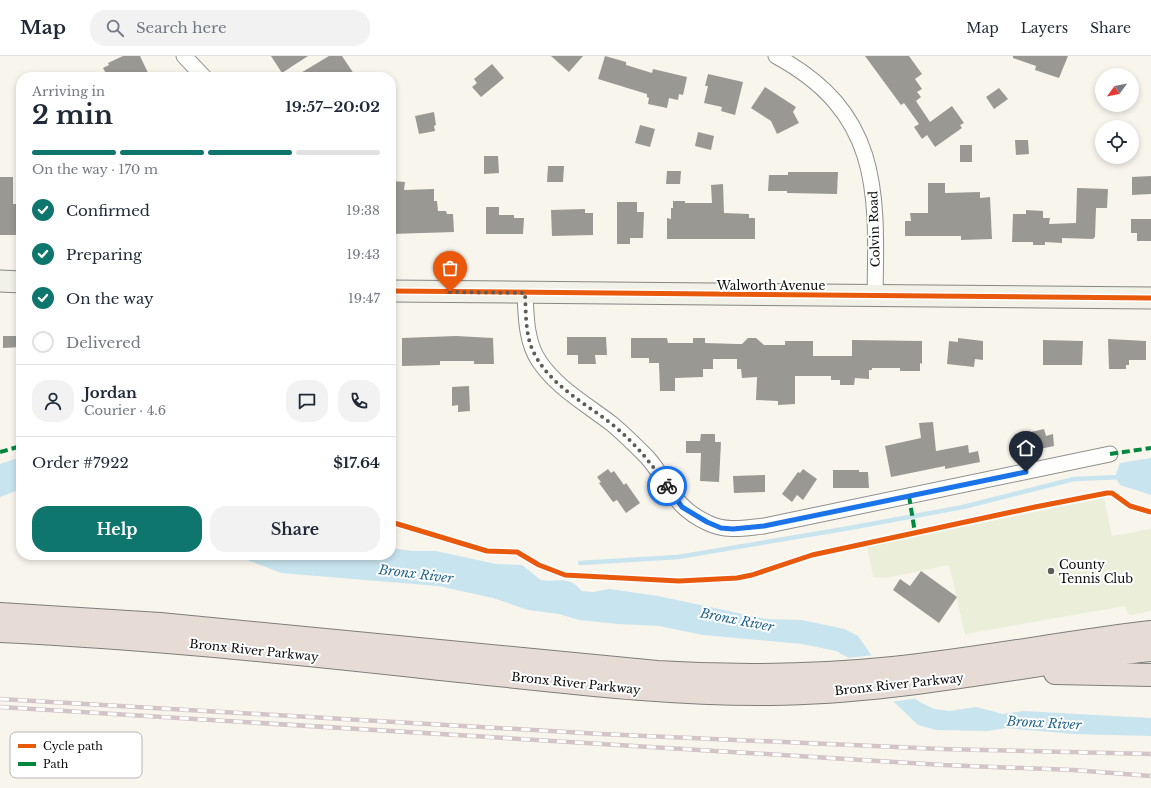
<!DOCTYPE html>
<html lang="en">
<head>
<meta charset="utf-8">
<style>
  body { margin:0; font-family:"Libre Baskerville",serif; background:#f2f2f3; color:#1f2937; height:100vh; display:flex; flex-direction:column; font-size:15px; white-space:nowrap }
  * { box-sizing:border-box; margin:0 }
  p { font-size:13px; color:#747a83 }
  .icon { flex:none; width:22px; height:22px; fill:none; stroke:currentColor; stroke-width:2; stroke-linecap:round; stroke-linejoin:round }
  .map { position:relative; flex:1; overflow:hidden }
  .details { position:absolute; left:16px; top:16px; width:380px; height:488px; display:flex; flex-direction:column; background:#fff; border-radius:16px; box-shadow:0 2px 6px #0003 }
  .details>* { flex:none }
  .needle { width:26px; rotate:238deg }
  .controls { position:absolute; left:1095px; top:12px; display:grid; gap:8px }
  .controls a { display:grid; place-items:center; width:44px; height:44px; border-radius:50%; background:#fff; box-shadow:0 2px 6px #0003; font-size:20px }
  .pin { position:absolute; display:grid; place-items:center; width:34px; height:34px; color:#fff; margin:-41px -17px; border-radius:50% 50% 50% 0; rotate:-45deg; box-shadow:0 0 4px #0007 }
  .pin .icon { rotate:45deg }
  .courier { position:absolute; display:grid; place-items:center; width:40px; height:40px; margin:-20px; border:3px solid #1a73e8; border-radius:50%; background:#fff; color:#222; box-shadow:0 1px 5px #0007 }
  .overview em { font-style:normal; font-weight:700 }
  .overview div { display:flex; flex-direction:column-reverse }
  .overview { display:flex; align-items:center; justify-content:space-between; height:68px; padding:0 16px }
  h1 { font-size:26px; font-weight:700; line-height:30px }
  .bar { display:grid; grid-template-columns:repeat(4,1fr); gap:6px 4px; align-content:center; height:48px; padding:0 16px }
  .bar i { height:5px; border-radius:3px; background:#e0e1e3 }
  .bar .active { background:#0f766e }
  .bar p { grid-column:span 4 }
  .line { display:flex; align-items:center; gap:10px; padding:0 16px; border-top:1px solid #e0e1e3 }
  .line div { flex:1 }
  .round { display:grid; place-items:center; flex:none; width:42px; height:42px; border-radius:16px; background:#f2f2f3 }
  ol { padding:0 16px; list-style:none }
  li { display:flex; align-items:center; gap:12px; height:44px }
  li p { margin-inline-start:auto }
  li .icon { padding:4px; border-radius:50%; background:#0f766e; color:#fff; stroke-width:4 }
  li:last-child { color:#747a83 }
  li i { width:22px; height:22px; border:2px solid #e0e1e3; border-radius:50% }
  .action { display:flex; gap:8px; margin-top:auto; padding:8px 16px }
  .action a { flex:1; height:46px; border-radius:16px; background:#0f766e; color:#fff; font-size:16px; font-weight:700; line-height:46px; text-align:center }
  .action a+a { background:#f2f2f3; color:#1f2937 }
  header { display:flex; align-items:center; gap:24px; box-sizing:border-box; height:56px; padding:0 20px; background:#fff; border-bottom:1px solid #e0e1e3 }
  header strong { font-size:19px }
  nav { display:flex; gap:22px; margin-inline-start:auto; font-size:14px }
  .search { width:280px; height:36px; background:#f2f2f3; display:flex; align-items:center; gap:10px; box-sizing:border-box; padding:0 14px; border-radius:16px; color:#747a83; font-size:15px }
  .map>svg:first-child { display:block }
  .pitch { fill:#ebefd9 }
  .water { fill:#c8e4ee }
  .pier { fill:#f8f5ed }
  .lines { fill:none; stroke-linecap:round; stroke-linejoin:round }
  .stream { stroke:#c8e4ee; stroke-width:4.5 }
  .building { fill:#9a9893 }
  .street-casing { stroke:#91908c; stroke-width:17 }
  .secondary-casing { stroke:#888683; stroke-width:23 }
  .highway-casing { stroke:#7e7d7a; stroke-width:24 }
  .street { stroke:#fefefc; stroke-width:15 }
  .secondary { stroke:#f2f1e8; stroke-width:21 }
  .highway { stroke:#e6dcd5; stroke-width:22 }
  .rail-casing { stroke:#d3c5c5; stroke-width:4.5 }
  .rail { stroke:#fff; stroke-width:3; stroke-dasharray:9; stroke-linecap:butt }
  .quiet { stroke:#00873e; stroke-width:4; stroke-dasharray:8 4; stroke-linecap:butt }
  .cycleway-casing { stroke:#fff; stroke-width:8 }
  .cycleway { stroke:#e8590c; stroke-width:5 }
  .done { stroke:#5d5c59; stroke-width:4; stroke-dasharray:0 7.2 }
  .route { stroke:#1a73e8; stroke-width:5 }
  .poi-dot { fill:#5d5c59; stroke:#fff; stroke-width:1.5 }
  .labels { text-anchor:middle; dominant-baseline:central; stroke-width:4; stroke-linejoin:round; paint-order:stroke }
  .street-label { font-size:12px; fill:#0a0a0a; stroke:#fff }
  .poi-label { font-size:12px; fill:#0a0a0a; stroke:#fff; text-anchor:start }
  .water-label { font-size:13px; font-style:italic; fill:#23658b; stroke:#fff }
  .key { fill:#fff; stroke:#b6b6b6; stroke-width:1 }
  .key-label { font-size:11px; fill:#0a0a0a }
</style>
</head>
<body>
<header>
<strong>Map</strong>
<div class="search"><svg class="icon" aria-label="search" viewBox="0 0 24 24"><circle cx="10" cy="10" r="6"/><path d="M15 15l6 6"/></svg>Search here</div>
<nav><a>Map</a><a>Layers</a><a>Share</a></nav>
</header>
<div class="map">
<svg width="1151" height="732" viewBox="0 0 1151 732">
  <rect width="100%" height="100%" fill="#f8f5ed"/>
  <path class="pitch" d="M1104 442 1112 480 1151 473V555L1129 559 1125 550 965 578 949 509 886 522 873 521 867 490Z"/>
  <g class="water">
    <path d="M21 401V433L0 441V408Z"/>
    <path d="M1151 402V439L1120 429 1115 421 1120 407Z"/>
    <path d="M391 492 413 495H436L496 508 522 509 541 524C559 527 567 518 582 535L593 536 609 533 658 540 766 563 802 564 844 573 858 580 874 603 918 645 934 653 950 655 976 651 1003 658 1024 655 1151 662V680L1074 678 1006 672 988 675 936 674 918 669 847 601 836 595 802 588 703 579 659 570 618 568 579 564 559 558 528 554 493 542 438 530 281 517 235 499H391Z"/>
  </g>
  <path class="pier" d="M874 599 875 601 918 642 891 646 846 602Z"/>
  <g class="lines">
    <path class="stream" d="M580 507 678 501 844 473 963 451 1074 423 1120 421"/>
  </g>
  <g class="building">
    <path d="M123 0H140L150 21H128L126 17 117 21H108L103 12 109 9 108 7Z"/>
    <path d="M271 0H308L282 17Z"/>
    <path d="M329 0H342L356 21H294Z"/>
    <path d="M551 0H583L569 16Z"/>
    <path d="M605 0 626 6V9L652 17 653 13 687 21 683 39 679 38 678 44 669 42 667 52 648 48 649 42 647 41V38L598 23Z"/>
    <path d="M865 0H909L922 18 915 23 922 33 917 36 921 41 916 45 930 66 952 50 964 67 960 69 962 72 935 91 927 79 922 83 914 71 919 68 904 47 901 49Z"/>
    <path d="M1013 0H1068L1059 22 1035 14 1036 10 1013 2Z"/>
    <path d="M492 8 504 22 481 41 472 31 477 27 474 23Z"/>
    <path d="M708 18 743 26 735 59 721 55 722 51 704 47 708 30H705Z"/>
    <path d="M765 31 796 51 793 56 799 67 777 78 771 65 751 52Z"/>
    <path d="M999 32 1008 43 994 53 986 41Z"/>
    <path d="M434 56 436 69 434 70 435 75 419 78 415 60Z"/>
    <path d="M640 69 655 73 650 91 635 87Z"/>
    <path d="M698 76 714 80 711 94 695 90Z"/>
    <path d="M1015 84H1028L1029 98 1016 99Z"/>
    <rect x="960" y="89" width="12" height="17"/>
    <path d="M484 100H498L499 117 484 118Z"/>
    <path d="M548 110H564L563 126H547Z"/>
    <path d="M667 115H681L680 128H666Z"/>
    <path d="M788 116H838L837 138 787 137V135H768L769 119H788Z"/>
    <path d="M1151 120V138L1132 139V121Z"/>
    <path d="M0 121H13V148H21V179H0Z"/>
    <path d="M391 125 405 126 404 134 434 133V145H437L438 155H446L447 158H453L454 176 391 178Z"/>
    <path d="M928 127H945V137L980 136V142L990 141 992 183 961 184V180H905V165H911L910 157H928Z"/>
    <path d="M723 128 724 157 749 158V162H755V183H667V162L671 163V152H673V145H685V147H712L711 129Z"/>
    <path d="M1077 132 1108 133 1107 152H1096L1095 181 1093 183 1062 182V187L1045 186V189H1033V186H1012L1013 158H1026V154L1043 155V162H1050L1049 168 1076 167Z"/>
    <path d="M617 146H637V156H644L643 182H630V188H617Z"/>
    <path d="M486 151H499V159H514V162H524L523 178H486Z"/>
    <path d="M585 153V157H593V179L552 180 551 154Z"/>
    <path d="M1131 163H1151V185H1137V177H1131Z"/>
    <path d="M3 280H21V291L3 292Z"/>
    <path d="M456 280 493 282 494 308H474V305H440V309L402 310V282Z"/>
    <path d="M567 281H606L607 299H595L596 308H578V299H567Z"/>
    <path d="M631 282H667L668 287H693V282H705V287L737 288H742L748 282H756L764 289H785V285H813V300H852V284L922 285V308L920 307V315H900V312H872V314H869V323L855 322 854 329H840V324H831V320H795V348L778 349V345L756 344 757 321 742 322 741 313H737V303H713V313H703V321L675 322V335H660L659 307H649V302H631Z"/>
    <path d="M958 282 983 285V304L975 303 974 311 947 308 949 285 958 286Z"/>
    <path d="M1108 283 1146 285V304H1129V309H1126V313H1109Z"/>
    <path d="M1043 284 1083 285 1082 309H1043Z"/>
    <path d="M469 330 470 355 458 356V349L452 350V331Z"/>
    <path d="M933 366 936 395 968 389 969 397 978 395 980 406 945 413V410L891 421 885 390 921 382 919 367Z"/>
    <path d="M1044 373 1046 380 1053 378 1054 390 1026 396 1025 394 1021 395 1018 379Z"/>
    <path d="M701 378H715V386H721L719 426 700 425 701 397H686V385H700Z"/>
    <path d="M608 413 611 417 614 415 624 429 626 427 640 447 626 457 617 444 613 446 599 427 601 426 597 421Z"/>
    <path d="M803 413 817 423 803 444 797 439 792 446 782 438 798 416 800 417Z"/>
    <path d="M833 414H859V416H868L869 432H833Z"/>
    <path d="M765 419V436L734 437 733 420Z"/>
    <path d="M921 515 957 541 939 567 893 534 900 523 910 530Z"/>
  </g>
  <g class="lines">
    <g class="street-casing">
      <g id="street">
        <path d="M184 0 204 21"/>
        <path d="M776 0C881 57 877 135 875 240"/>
        <path d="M525 237C526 259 526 286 539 305 557 332 586 348 612 368 624 378 636 390 647 401 671 428 671 450 708 467 727 476 744 472 764 470L1110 398"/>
      </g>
    </g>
    <g class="secondary-casing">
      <g id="secondary">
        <path d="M0 225 21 226"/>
        <path d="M391 235 1151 242"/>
      </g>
    </g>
    <g class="highway-casing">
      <g id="highway">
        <path d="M0 558 160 568 657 616C736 621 814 620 893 612 979 603 1065 586 1151 576"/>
        <path d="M0 575C147 582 294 597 440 613 550 624 660 639 770 638 899 637 1024 608 1151 594"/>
        <path d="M1055 617 1151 619"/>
      </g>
    </g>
    <use href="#street" class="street"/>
    <use href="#secondary" class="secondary"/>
    <use href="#highway" class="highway"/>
    <g class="rail-casing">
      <g id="rail">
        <path d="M0 643 601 678 941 693 1151 698"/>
        <path d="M0 651 943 709 1073 714 1151 720"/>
      </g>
    </g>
    <use href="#rail" class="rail"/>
    <g class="quiet">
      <path d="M0 396 21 390"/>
      <path d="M1110 398 1151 392"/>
      <path d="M909 440 915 477"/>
    </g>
    <g class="cycleway-casing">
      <g id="cycleway">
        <path d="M391 235 1151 242"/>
        <path d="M391 466 487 495 517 496 539 509 565 519 679 525 737 522 752 519 812 499 1035 451 1107 437H1112L1130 450 1151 456"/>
      </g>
    </g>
    <use href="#cycleway" class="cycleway"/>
  </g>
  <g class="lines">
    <path class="done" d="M450 236 525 237C526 255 525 278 533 295 549 329 584 346 613 369 635 387 651 407 667 430"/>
    <path class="route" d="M667 430 682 451 707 466 721 472 733 473 764 470 1026 416"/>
  </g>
  <circle class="poi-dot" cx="1051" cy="515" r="4"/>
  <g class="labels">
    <g class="street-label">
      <text transform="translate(874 173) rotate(-92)">Colvin Road</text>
      <text x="771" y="229">Walworth Avenue</text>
      <text transform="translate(254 594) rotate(6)">Bronx River Parkway</text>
      <text transform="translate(576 627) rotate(6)">Bronx River Parkway</text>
      <text transform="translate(899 628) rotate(-6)">Bronx River Parkway</text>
    </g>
    <g class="poi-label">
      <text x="1059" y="508">County<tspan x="1059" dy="14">Tennis Club</tspan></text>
    </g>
    <g class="water-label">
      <text transform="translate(416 518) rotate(7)">Bronx River</text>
      <text transform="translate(737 564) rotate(11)">Bronx River</text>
      <text transform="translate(1044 667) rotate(3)">Bronx River</text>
    </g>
  </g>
  <rect x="10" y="676" width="132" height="46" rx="6" class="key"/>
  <rect x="18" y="688" width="18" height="4" fill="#e8590c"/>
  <rect x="18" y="706" width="18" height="4" fill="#00873e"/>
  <g class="key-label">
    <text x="43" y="694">Cycle path</text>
    <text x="43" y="712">Path</text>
  </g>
</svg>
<div class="controls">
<a><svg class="needle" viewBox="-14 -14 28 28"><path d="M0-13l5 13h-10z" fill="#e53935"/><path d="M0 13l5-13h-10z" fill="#747a83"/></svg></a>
<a><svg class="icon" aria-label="locate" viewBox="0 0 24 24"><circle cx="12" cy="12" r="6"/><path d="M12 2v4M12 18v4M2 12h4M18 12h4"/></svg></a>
</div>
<div class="pin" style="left:450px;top:236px;background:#ea580c"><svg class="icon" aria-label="bag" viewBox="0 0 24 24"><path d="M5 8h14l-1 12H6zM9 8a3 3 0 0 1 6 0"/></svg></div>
<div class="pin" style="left:1026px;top:416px;background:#1f2937"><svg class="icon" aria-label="home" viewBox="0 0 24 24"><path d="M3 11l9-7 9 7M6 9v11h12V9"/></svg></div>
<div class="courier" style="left:667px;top:430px"><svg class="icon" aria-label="bike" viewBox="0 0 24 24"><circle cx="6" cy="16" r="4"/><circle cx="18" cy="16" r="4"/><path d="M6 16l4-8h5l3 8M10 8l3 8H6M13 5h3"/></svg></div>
<section class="details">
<div class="overview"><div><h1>2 min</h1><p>Arriving in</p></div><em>19:57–20:02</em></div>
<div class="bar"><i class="active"></i><i class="active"></i><i class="active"></i><i></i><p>On the way · 170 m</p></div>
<ol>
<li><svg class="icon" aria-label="check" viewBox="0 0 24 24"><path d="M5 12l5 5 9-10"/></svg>Confirmed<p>19:38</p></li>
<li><svg class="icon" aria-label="check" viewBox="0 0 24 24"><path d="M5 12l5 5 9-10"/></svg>Preparing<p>19:43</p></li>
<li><svg class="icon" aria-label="check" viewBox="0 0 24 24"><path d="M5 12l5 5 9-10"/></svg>On the way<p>19:47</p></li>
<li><i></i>Delivered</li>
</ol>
<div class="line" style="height:72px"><a class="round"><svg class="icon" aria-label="person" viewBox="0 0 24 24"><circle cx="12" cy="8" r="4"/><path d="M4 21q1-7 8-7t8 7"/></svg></a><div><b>Jordan</b><p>Courier · 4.6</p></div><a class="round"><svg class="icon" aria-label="chat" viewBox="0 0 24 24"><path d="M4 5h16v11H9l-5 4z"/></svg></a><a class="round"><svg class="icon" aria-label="phone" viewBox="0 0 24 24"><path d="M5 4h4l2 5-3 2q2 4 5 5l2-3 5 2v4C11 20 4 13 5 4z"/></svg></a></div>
<div class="line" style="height:52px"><div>Order #7922</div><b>$17.64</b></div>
<div class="action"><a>Help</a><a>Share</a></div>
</section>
</div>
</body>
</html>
